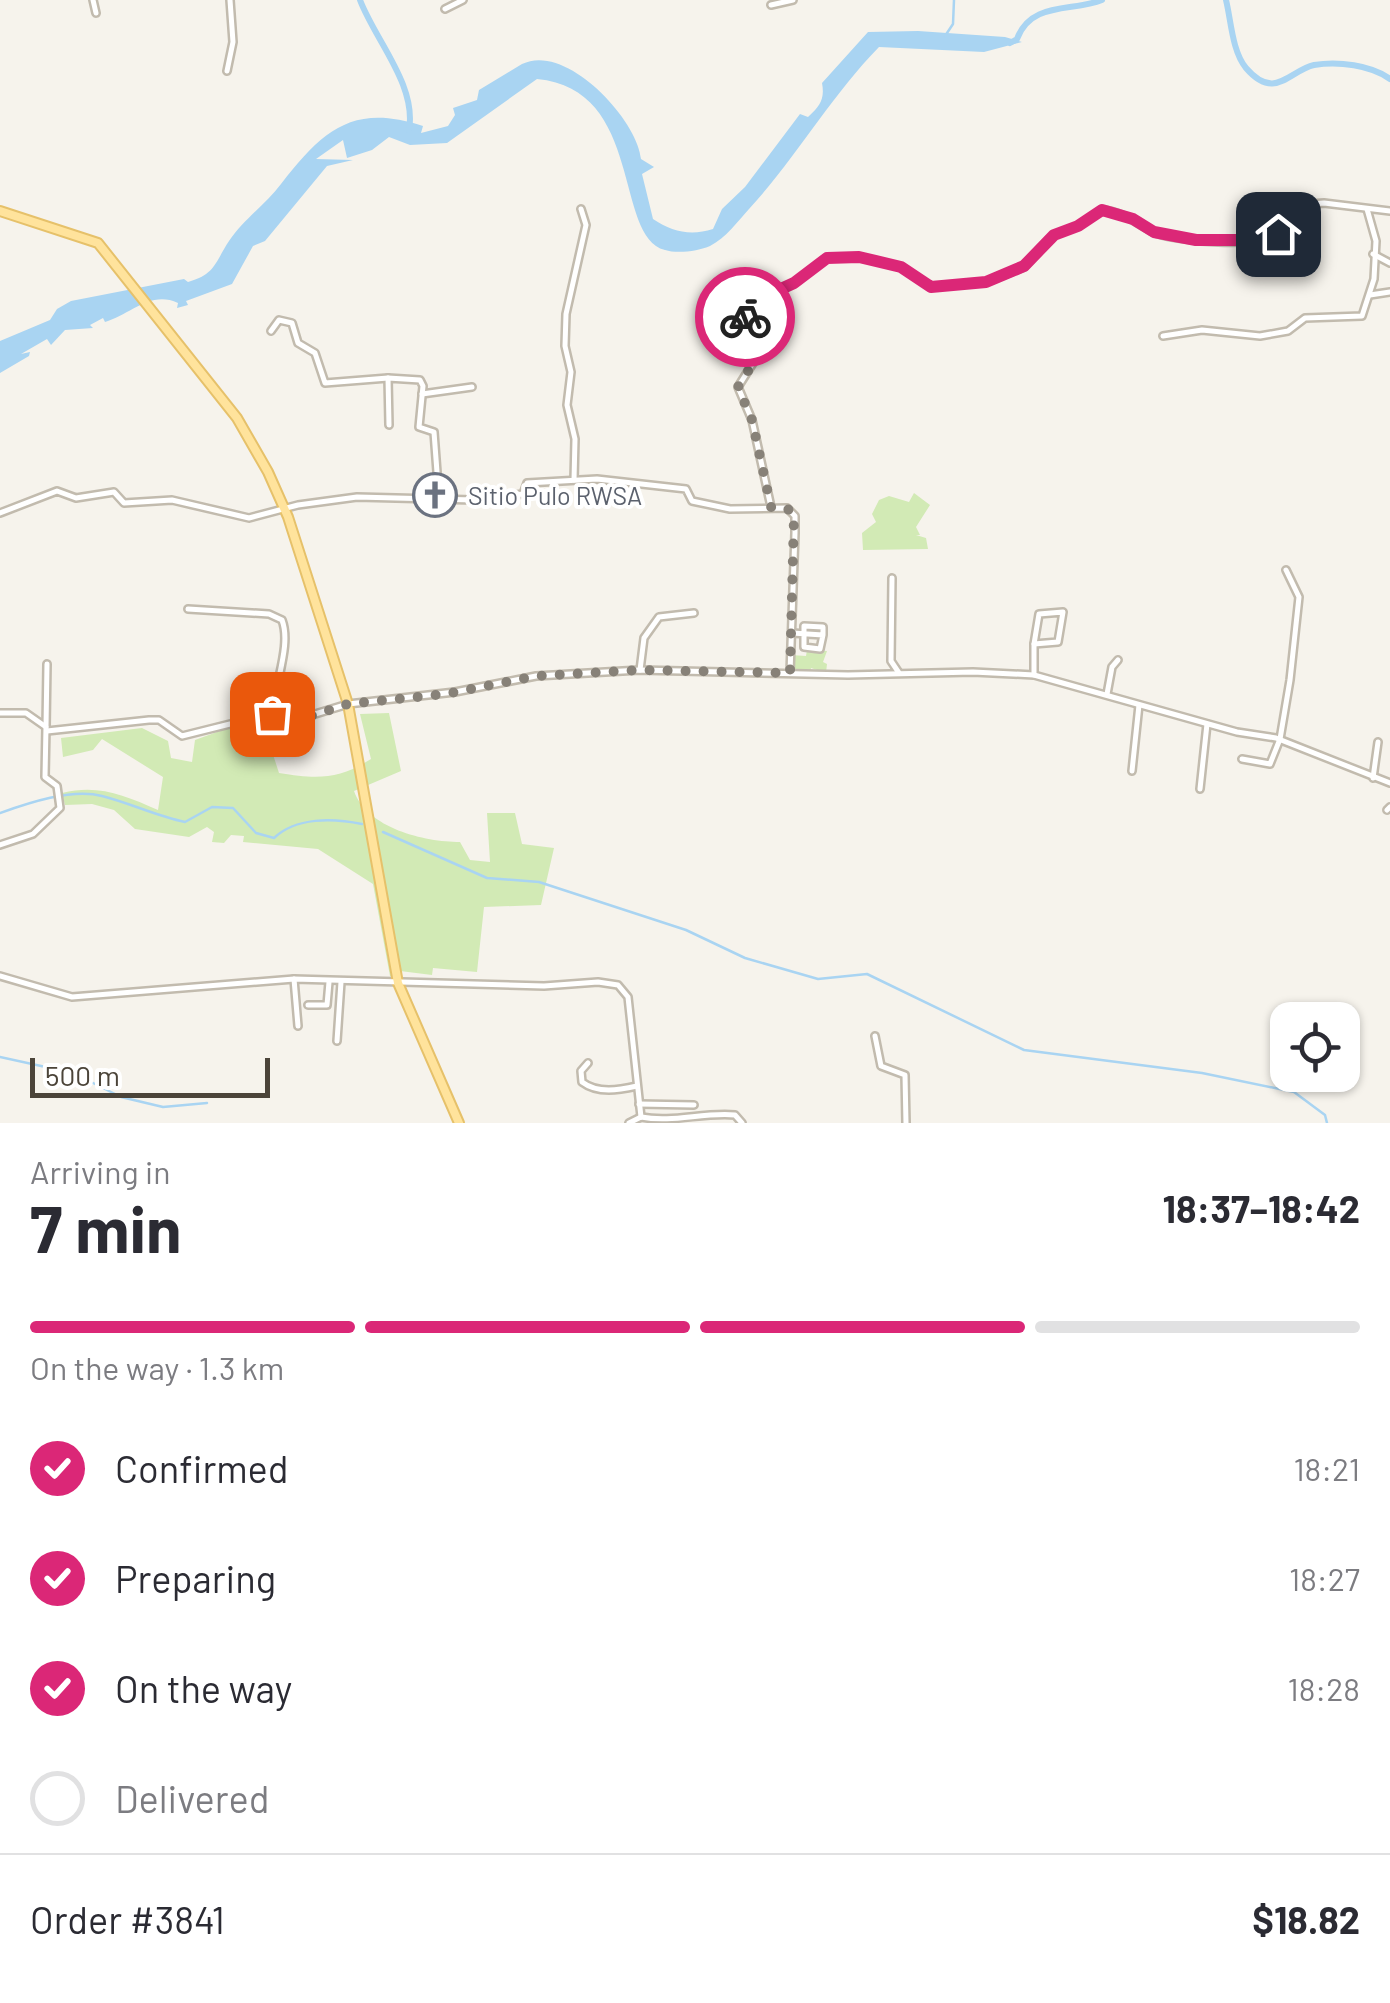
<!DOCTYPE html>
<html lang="en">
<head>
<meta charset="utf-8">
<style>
  body { margin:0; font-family:Barlow,sans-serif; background:#f7f7f7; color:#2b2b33; height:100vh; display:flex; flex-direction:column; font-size:38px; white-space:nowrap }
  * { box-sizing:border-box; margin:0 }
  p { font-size:32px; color:#7c7c81 }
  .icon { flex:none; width:55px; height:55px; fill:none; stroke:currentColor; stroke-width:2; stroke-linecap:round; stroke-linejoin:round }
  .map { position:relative; height:1123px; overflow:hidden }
  .details { display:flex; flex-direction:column; background:#fff; flex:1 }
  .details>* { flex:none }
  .buttons { position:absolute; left:1270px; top:1002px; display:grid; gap:20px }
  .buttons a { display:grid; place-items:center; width:90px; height:90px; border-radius:20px; background:#fff; box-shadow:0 2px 8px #0004; font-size:50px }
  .scale { position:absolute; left:30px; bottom:25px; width:240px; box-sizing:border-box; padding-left:10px; border:5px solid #4b4439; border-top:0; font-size:28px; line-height:35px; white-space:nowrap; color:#4b4439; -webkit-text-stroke:8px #fff; paint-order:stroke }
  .pin { position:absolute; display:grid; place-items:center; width:85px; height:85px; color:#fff; margin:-42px; border-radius:20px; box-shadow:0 5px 15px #0006 }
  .courier { position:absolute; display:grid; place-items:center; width:100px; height:100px; margin:-50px; border:8px solid #db2777; border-radius:50%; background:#fff; color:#222; box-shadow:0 2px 12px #0007 }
  .headline em { font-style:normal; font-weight:700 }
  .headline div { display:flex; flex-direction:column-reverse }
  .headline { display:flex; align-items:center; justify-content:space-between; height:170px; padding:0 30px }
  h1 { font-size:65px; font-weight:700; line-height:75px }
  .bar { display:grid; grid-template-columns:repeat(4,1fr); gap:15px 10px; align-content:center; height:120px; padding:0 30px }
  .bar i { height:12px; border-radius:8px; background:#e1e1e2 }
  .bar .selected { background:#db2777 }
  .bar p { grid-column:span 4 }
  .line { display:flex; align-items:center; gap:25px; padding:0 30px; border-top:2px solid #e1e1e2 }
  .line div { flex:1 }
  ol { padding:0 30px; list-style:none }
  li { display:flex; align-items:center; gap:30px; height:110px }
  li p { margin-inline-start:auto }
  li .icon { padding:10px; border-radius:50%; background:#db2777; color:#fff; stroke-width:4 }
  li:last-child { color:#7c7c81 }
  li i { width:55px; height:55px; border:5px solid #e1e1e2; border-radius:50% }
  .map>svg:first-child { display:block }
  .green { fill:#d2eab5 }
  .water { fill:#a9d4f2 }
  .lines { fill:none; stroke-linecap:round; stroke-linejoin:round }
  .stream { stroke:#a9d4f2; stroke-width:2.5 }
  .river { stroke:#a9d4f2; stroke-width:6 }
  .minor-casing { stroke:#c2bbae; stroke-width:10 }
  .major-casing { stroke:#e6c16a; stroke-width:12 }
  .minor { stroke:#fff; stroke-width:5 }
  .major { stroke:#ffe39c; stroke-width:8 }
  .done { stroke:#878178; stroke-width:10; stroke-dasharray:0 18 }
  .route { stroke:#db2777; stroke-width:12 }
  .labels { text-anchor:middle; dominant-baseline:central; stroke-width:8; stroke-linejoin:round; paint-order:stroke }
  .worship-label { font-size:25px; fill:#5b616d; stroke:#fff; text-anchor:start }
</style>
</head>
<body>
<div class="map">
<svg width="1390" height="1123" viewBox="0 0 1390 1123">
  <rect width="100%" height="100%" fill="#f6f3ec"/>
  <g class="green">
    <path d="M914 493 930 505 916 527 920 535H916L926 538 928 549 863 550 862 533 876 522 872 514 879 500 889 496 909 502Z"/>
    <path d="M807 650 827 651 823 662 827 664 826 673 811 668 810 673 791 672V655L806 656Z"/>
    <path d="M389 713 401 771 354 791C367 828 424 842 460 842L470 860 490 862 487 813H515L522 844 554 848 541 905 484 907 477 972 433 968 432 975 400 971 399 977 390 976 373 884 318 849 243 842 244 836 231 835 224 843 212 842 214 832 207 827 189 837 135 829 114 810 92 804 65 805 62 793C98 784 124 795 158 810L163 777 102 739 93 750 63 757 61 738 142 728 168 741 171 758 192 762 195 740 228 728 268 739 279 773C317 779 338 780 371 759L360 714Z"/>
  </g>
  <path class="water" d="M918 31 1005 37 1022 42 984 52 879 47C831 96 796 158 749 209 738 221 726 238 710 246 699 251 677 254 665 250 613 237 645 89 537 79L447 143 410 145 389 137 372 150 347 158 343 140 316 159 353 160 327 166 265 241 253 246 232 284 186 301 188 305 177 308 178 303C150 290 130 315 105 322L103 318 90 325 93 328 65 330 51 345 47 339 21 354 30 352 29 356 0 373V341L50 320 57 309 71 301 184 279 188 282C216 274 215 262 229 241 243 220 266 204 281 184 323 130 353 103 423 126L421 133 448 126 455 115 453 108 477 100 479 90 522 64C566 42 638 120 641 159L654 167 642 174 653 219C672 232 691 236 713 229L722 209 745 187 800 114 808 117C820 106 825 99 822 83L868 32Z"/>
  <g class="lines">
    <g class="stream">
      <path d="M945 36 953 24 954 0"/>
      <path d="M0 813C28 803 72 788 102 796 130 803 156 816 185 822L212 807 233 808 256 833 274 838C296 817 333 818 362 824"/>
      <path d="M383 832 487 878 539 882 686 930 745 958 818 979 867 974 1024 1050 1202 1073 1294 1092 1325 1115 1327 1123"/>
      <path d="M0 1057 73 1073 121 1097 163 1107 207 1103"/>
    </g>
    <g class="river">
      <path d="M360 0C375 40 417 85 409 130"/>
      <path d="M1226 0C1231 20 1232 51 1246 68 1275 102 1290 70 1314 65 1338 61 1371 65 1390 79"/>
      <path d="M1010 43 1017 39C1031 1 1072 12 1102 0"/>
    </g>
    <g class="minor-casing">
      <g id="minor">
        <path d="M93 0 96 13"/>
        <path d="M771 5 793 0"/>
        <path d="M445 9 463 0"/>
        <path d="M227 71 233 42 230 0"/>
        <path d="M1373 254 1390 263"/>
        <path d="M1370 295 1390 292"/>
        <path d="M271 331 279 320 292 323 298 343 315 353 325 383 388 378"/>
        <path d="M1163 336 1202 330 1260 336 1288 331 1305 318 1362 316 1374 279 1376 241 1367 209"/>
        <path d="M422 394 472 387"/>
        <path d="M389 425 388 378 420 380 423 386 419 427 434 432 439 499"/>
        <path d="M574 480 575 439 567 405 571 372 565 346 566 314 586 225 581 209"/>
        <path d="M771 507 752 420 738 387 758 355 743 308 794 283 827 258 859 257 901 267 931 287 986 282 1024 267 1054 235 1078 226 1102 210C1121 211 1135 222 1151 231 1172 242 1265 249 1282 232 1289 225 1289 212 1297 205L1324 203 1390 211"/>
        <path d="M0 513 57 491 76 498 114 492 124 503 172 500 249 518 298 505 357 497 474 500 523 494 527 483 597 479 686 489 692 501 730 509 787 508 795 516V533L790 673"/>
        <path d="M892 578 891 661 899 673"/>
        <path d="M188 609 269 614 282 620C293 649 269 693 274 727"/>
        <path d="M1063 612 1058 642 1034 644 1039 614Z"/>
        <path d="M792 633 823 635 820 649 804 647V626L823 627V635"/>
        <path d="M640 670 644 638 659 617 694 613"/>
        <path d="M1034 675V644"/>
        <path d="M1107 694 1112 667 1118 660"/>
        <path d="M0 713H26L46 727 45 777 57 786 60 808 33 834 0 845"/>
        <path d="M46 727 47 664"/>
        <path d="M47 731 149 720H159L182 736 230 724 266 729 348 704 455 692 536 676 640 670 848 675 973 672 1034 675 1237 732 1276 738 1390 783"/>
        <path d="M1242 759 1270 764 1280 739 1290 680 1299 597 1286 570"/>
        <path d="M1132 771 1139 705"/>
        <path d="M1373 778 1378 742"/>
        <path d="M1200 789 1207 724"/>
        <path d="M1387 810 1390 807"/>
        <path d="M0 976 72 997 294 979 544 986 598 982 618 985 628 997 641 1117C673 1123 703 1112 735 1115L742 1123"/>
        <path d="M294 979 298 1026"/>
        <path d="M308 1005H327L329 982"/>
        <path d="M875 1036 881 1066 905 1075 906 1123"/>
        <path d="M337 1041 341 982"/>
        <path d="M588 1063 581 1071 582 1082C598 1094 619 1090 637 1086"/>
        <path d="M639 1104 694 1105"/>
        <path d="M629 1123 641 1117"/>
      </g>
    </g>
    <g class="major-casing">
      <path id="major" d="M0 211 98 243 237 418 268 472 288 517 348 704 398 983 459 1123"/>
    </g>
    <use href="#minor" class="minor"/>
    <use href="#major" class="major"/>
  </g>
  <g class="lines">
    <path class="done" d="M272 714 274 728 348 704 446 694 536 676 640 670 790 673 794 516 787 508 771 507 752 420 738 387 758 355 745 317"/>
    <path class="route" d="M745 317 744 306 794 283 827 258 859 257 901 267 931 287 986 282 1024 266 1054 235 1078 226 1102 210 1133 219 1154 232 1196 240H1259L1278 234"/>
  </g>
  <defs>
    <g id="church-ring" transform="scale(2.25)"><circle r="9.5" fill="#fff" stroke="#6b7280" stroke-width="1.5"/><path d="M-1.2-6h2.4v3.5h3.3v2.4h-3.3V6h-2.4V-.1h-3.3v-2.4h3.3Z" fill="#6b7280"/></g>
  </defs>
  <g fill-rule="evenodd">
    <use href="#church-ring" x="435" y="495"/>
  </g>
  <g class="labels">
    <g class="worship-label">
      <text x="468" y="495">Sitio Pulo RWSA</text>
    </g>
  </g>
</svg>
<div class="buttons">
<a><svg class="icon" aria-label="locate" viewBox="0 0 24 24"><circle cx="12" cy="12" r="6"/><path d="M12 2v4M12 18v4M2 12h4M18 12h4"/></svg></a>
</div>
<div class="scale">500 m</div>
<div class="pin" style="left:272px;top:714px;background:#ea580c"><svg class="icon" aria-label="bag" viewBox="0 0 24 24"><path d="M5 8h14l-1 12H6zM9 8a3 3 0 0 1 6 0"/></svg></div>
<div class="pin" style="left:1278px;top:234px;background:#1f2937"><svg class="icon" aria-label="home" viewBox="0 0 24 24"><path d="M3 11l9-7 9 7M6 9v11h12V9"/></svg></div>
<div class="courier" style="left:745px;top:317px"><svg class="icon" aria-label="bike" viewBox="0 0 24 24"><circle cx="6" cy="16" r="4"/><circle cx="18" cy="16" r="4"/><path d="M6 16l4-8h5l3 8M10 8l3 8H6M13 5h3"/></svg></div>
</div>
<section class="details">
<div class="headline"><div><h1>7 min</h1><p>Arriving in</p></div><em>18:37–18:42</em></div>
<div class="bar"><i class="selected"></i><i class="selected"></i><i class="selected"></i><i></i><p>On the way · 1.3 km</p></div>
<ol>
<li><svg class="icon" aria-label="check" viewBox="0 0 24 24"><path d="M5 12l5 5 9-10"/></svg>Confirmed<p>18:21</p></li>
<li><svg class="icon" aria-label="check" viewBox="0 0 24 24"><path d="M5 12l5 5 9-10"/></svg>Preparing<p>18:27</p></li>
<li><svg class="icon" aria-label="check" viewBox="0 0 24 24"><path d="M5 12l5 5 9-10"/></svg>On the way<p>18:28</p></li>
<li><i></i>Delivered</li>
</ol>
<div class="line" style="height:130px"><div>Order #3841</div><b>$18.82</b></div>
</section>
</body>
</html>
